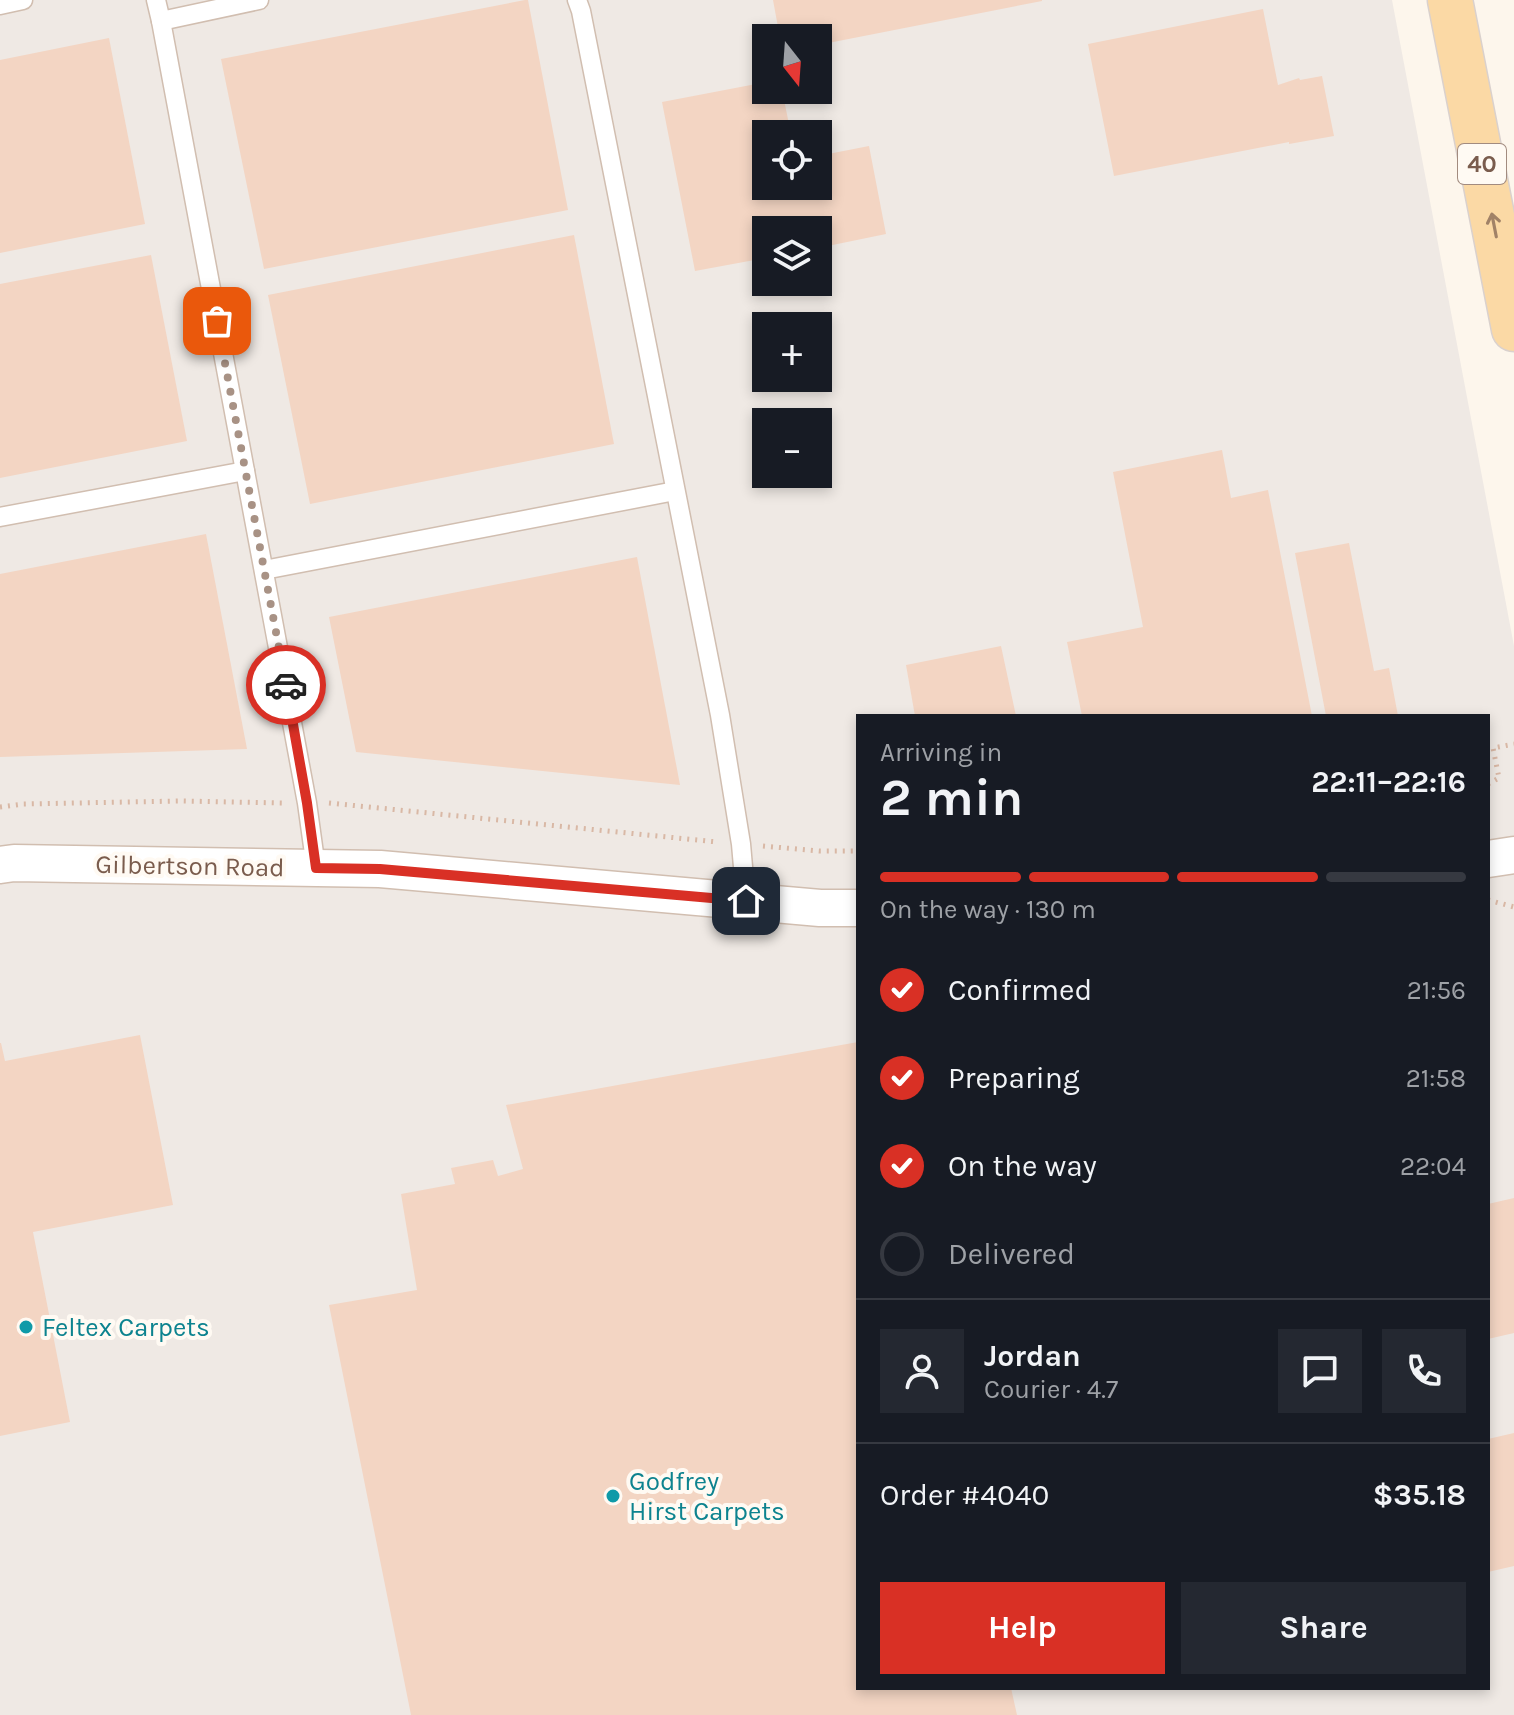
<!DOCTYPE html>
<html lang="en">
<head>
<meta charset="utf-8">
<style>
  body { margin:0; font-family:Karla,sans-serif; background:#242831; color:#f1f3f6; height:100vh; display:flex; flex-direction:column; font-size:30px; white-space:nowrap }
  * { box-sizing:border-box; margin:0 }
  p { font-size:26px; color:#9ea1a6 }
  .icon { flex:none; width:44px; height:44px; fill:none; stroke:currentColor; stroke-width:2; stroke-linecap:round; stroke-linejoin:round }
  .map { position:relative; flex:1; overflow:hidden }
  .drawer { position:absolute; left:856px; top:714px; width:634px; height:976px; display:flex; flex-direction:column; background:#171b24; border-radius:0px; box-shadow:0 4px 12px #0003 }
  .drawer>* { flex:none }
  .needle { width:52px; rotate:163deg }
  .fabs { position:absolute; left:752px; top:24px; display:grid; gap:16px }
  .fabs a { display:grid; place-items:center; width:80px; height:80px; border-radius:0px; background:#171b24; box-shadow:0 4px 12px #0003; font-size:40px }
  .pin { position:absolute; display:grid; place-items:center; width:68px; height:68px; color:#fff; margin:-34px; border-radius:16px; box-shadow:0 4px 12px #0006 }
  .courier { position:absolute; display:grid; place-items:center; width:80px; height:80px; margin:-40px; border:6px solid #d93025; border-radius:50%; background:#fff; color:#222; box-shadow:0 2px 10px #0007 }
  .head em { font-style:normal; font-weight:700 }
  .head div { display:flex; flex-direction:column-reverse }
  .head { display:flex; align-items:center; justify-content:space-between; height:136px; padding:0 24px }
  h1 { font-size:52px; font-weight:700; line-height:60px }
  .bar { display:grid; grid-template-columns:repeat(4,1fr); gap:12px 8px; align-content:center; height:96px; padding:0 24px }
  .bar i { height:10px; border-radius:6px; background:#363941 }
  .bar .active { background:#d93025 }
  .bar p { grid-column:span 4 }
  .line { display:flex; align-items:center; gap:20px; padding:0 24px; border-top:2px solid #363941 }
  .line div { flex:1 }
  .round { display:grid; place-items:center; flex:none; width:84px; height:84px; border-radius:0px; background:#242831 }
  ol { padding:0 24px; list-style:none }
  li { display:flex; align-items:center; gap:24px; height:88px }
  li p { margin-inline-start:auto }
  li .icon { padding:8px; border-radius:50%; background:#d93025; color:#fff; stroke-width:4 }
  li:last-child { color:#9ea1a6 }
  li i { width:44px; height:44px; border:4px solid #363941; border-radius:50% }
  .action { display:flex; gap:16px; margin-top:auto; padding:16px 24px }
  .action a { flex:1; height:92px; border-radius:0px; background:#d93025; color:#fff; font-size:32px; font-weight:700; line-height:92px; text-align:center }
  .action a+a { background:#242831; color:#f1f3f6 }
  .map>svg:first-child { display:block }
  .industrial { fill:#efe9e4; fill-rule:evenodd }
  .building { fill:#f3d5c3 }
  .lines { fill:none; stroke-linecap:round; stroke-linejoin:round }
  .lane-casing { stroke:#d1beb0; stroke-width:21 }
  .street-casing { stroke:#d1beb0; stroke-width:39 }
  .primary-casing { stroke:#dad1cd; stroke-width:47 }
  .path { stroke:#d9b8a5; stroke-width:5; stroke-dasharray:2 6; stroke-linecap:butt }
  .lane { stroke:#fff; stroke-width:18 }
  .street { stroke:#fff; stroke-width:36 }
  .primary { stroke:#fbd9a5; stroke-width:44 }
  .oneway { stroke:#a18267 }
  .done { stroke:#a89285; stroke-width:8; stroke-dasharray:0 14.4 }
  .route { stroke:#d93025; stroke-width:10 }
  .culture-dot { fill:#0f9aa8; stroke:#fffaf3; stroke-width:3 }
  .labels { text-anchor:middle; dominant-baseline:central; stroke-width:8; stroke-linejoin:round; paint-order:stroke }
  .shield { fill:#fffaf3; stroke:#a28b7f; stroke-width:2 }
  .shield-label { font-size:24px; font-weight:bold; fill:#7a5c4d }
  .street-label { font-size:26px; fill:#7a5c4d; stroke:#fffaf3 }
  .culture-label { font-size:26px; fill:#0d838f; stroke:#fffaf3; text-anchor:start }
</style>
</head>
<body>
<div class="map">
<svg width="1514" height="1715" viewBox="0 0 1514 1715">
  <rect width="100%" height="100%" fill="#fdf6ec"/>
  <path class="industrial" d="M0 0H1392L1514 646V1715H0ZM766 38H818V90H766ZM766 134H818V186H766ZM766 230H818V282H766ZM766 326H818V378H766ZM766 422H818V474H766ZM858 716H1488V1688H858Z"/>
  <g class="building">
    <path d="M525 0H528L568 210 264 269 221 59Z"/>
    <path d="M773 0H1042V1L818 45V38H780Z"/>
    <path d="M1263 9 1278 85 1299 78 1300 80 1322 76 1334 136 1289 144V142L1114 176 1088 44Z"/>
    <path d="M109 38 145 224 0 253V60Z"/>
    <path d="M766 82V90H782L791 134H766V186H818V156L869 146 886 234 818 248V230H766V258L695 271 662 102Z"/>
    <path d="M574 235 614 444 310 504 268 295Z"/>
    <path d="M151 255 187 441 0 478V284Z"/>
    <path d="M1222 450 1231 498 1268 490 1312 716H1082L1067 642 1143 627 1113 472Z"/>
    <path d="M206 534 247 749 0 757V574Z"/>
    <path d="M1349 543 1374 671 1389 668 1398 716H1326L1295 553Z"/>
    <path d="M637 557 680 785 356 752 329 617Z"/>
    <path d="M1001 646 1016 716H915L906 665Z"/>
    <path d="M140 1035 173 1205 33 1232 70 1422 0 1436V1043H1L5 1061Z"/>
    <path d="M858 1042V1688H1011L1017 1715H411L329 1305 417 1290 401 1194 455 1184 451 1168 493 1160 498 1176 523 1169 506 1105Z"/>
    <path d="M1514 1198V1333L1488 1339V1204Z"/>
    <path d="M1514 1433V1566L1488 1572V1439Z"/>
  </g>
  <g class="lines">
    <g class="lane-casing">
      <g id="lane">
        <path d="M156 0 161 21"/>
        <path d="M259 0 161 21 307 803 316 868"/>
        <path d="M577 0 581 11 720 715 741 844 746 901"/>
        <path d="M0 5 23 0"/>
        <path d="M0 517 245 471"/>
        <path d="M264 570 675 491"/>
      </g>
    </g>
    <g class="street-casing">
      <g id="street">
        <path d="M1488 859 1514 855"/>
        <path d="M0 865 14 863 380 869 820 908H858"/>
      </g>
    </g>
    <g class="primary-casing">
      <path id="primary" d="M1450 0 1514 329"/>
    </g>
    <g class="path">
      <path d="M1488 784 1499 778 1493 748 1514 744"/>
      <path d="M329 803 717 842"/>
      <path d="M0 807 23 804 181 801 283 803"/>
      <path d="M763 846 819 851H858"/>
      <path d="M1488 900 1514 907"/>
    </g>
    <use href="#lane" class="lane"/>
    <use href="#street" class="street"/>
    <use href="#primary" class="primary"/>
  </g>
  <defs><path id="oneway-shaft" d="M-6 0H5M1.5-3L5.5 0L1.5 3" fill="none" stroke-width="1.6" stroke-linecap="round" stroke-linejoin="round" transform="scale(2)"/></defs>
  <use class="oneway" href="#oneway-shaft" transform="translate(1494 225) rotate(-101)"/>
  <g class="lines">
    <path class="done" d="M217 321 286 685"/>
    <path class="route" d="M286 685 307 803 316 868 380 869 746 901"/>
  </g>
  <g class="culture-dot">
    <circle cx="26" cy="1327" r="8"/>
    <circle cx="613" cy="1496" r="8"/>
  </g>
  <g class="labels">
    <rect class="shield" x="1458" y="144" width="48" height="40" rx="6"/>
    <g class="shield-label">
      <text x="1482" y="164">40</text>
    </g>
    <g class="street-label">
      <text transform="translate(190 866) rotate(1)">Gilbertson Road</text>
    </g>
    <g class="culture-label">
      <text x="42" y="1327">Feltex Carpets</text>
      <text x="629" y="1481">Godfrey<tspan x="629" dy="30">Hirst Carpets</tspan></text>
    </g>
  </g>
</svg>
<div class="fabs">
<a><svg class="needle" viewBox="-14 -14 28 28"><path d="M0-13l5 13h-10z" fill="#e53935"/><path d="M0 13l5-13h-10z" fill="#9ea1a6"/></svg></a>
<a><svg class="icon" aria-label="locate" viewBox="0 0 24 24"><circle cx="12" cy="12" r="6"/><path d="M12 2v4M12 18v4M2 12h4M18 12h4"/></svg></a>
<a><svg class="icon" aria-label="layers" viewBox="0 0 24 24"><path d="M12 4l9 5-9 5-9-5zM3 14l9 5 9-5"/></svg></a>
<a>+</a>
<a>−</a>
</div>
<div class="pin" style="left:217px;top:321px;background:#ea580c"><svg class="icon" aria-label="bag" viewBox="0 0 24 24"><path d="M5 8h14l-1 12H6zM9 8a3 3 0 0 1 6 0"/></svg></div>
<div class="pin" style="left:746px;top:901px;background:#1f2937"><svg class="icon" aria-label="home" viewBox="0 0 24 24"><path d="M3 11l9-7 9 7M6 9v11h12V9"/></svg></div>
<div class="courier" style="left:286px;top:685px"><svg class="icon" aria-label="car" viewBox="0 0 24 24"><path d="M5 17H2v-5l4-1 3-4h7l3 4 3 1v5h-3M9 17h6M6 11h13"/><circle cx="7" cy="17" r="2"/><circle cx="17" cy="17" r="2"/></svg></div>
<section class="drawer">
<div class="head"><div><h1>2 min</h1><p>Arriving in</p></div><em>22:11–22:16</em></div>
<div class="bar"><i class="active"></i><i class="active"></i><i class="active"></i><i></i><p>On the way · 130 m</p></div>
<ol>
<li><svg class="icon" aria-label="check" viewBox="0 0 24 24"><path d="M5 12l5 5 9-10"/></svg>Confirmed<p>21:56</p></li>
<li><svg class="icon" aria-label="check" viewBox="0 0 24 24"><path d="M5 12l5 5 9-10"/></svg>Preparing<p>21:58</p></li>
<li><svg class="icon" aria-label="check" viewBox="0 0 24 24"><path d="M5 12l5 5 9-10"/></svg>On the way<p>22:04</p></li>
<li><i></i>Delivered</li>
</ol>
<div class="line" style="height:144px"><a class="round"><svg class="icon" aria-label="person" viewBox="0 0 24 24"><circle cx="12" cy="8" r="4"/><path d="M4 21q1-7 8-7t8 7"/></svg></a><div><b>Jordan</b><p>Courier · 4.7</p></div><a class="round"><svg class="icon" aria-label="chat" viewBox="0 0 24 24"><path d="M4 5h16v11H9l-5 4z"/></svg></a><a class="round"><svg class="icon" aria-label="phone" viewBox="0 0 24 24"><path d="M5 4h4l2 5-3 2q2 4 5 5l2-3 5 2v4C11 20 4 13 5 4z"/></svg></a></div>
<div class="line" style="height:104px"><div>Order #4040</div><b>$35.18</b></div>
<div class="action"><a>Help</a><a>Share</a></div>
</section>
</div>
</body>
</html>
